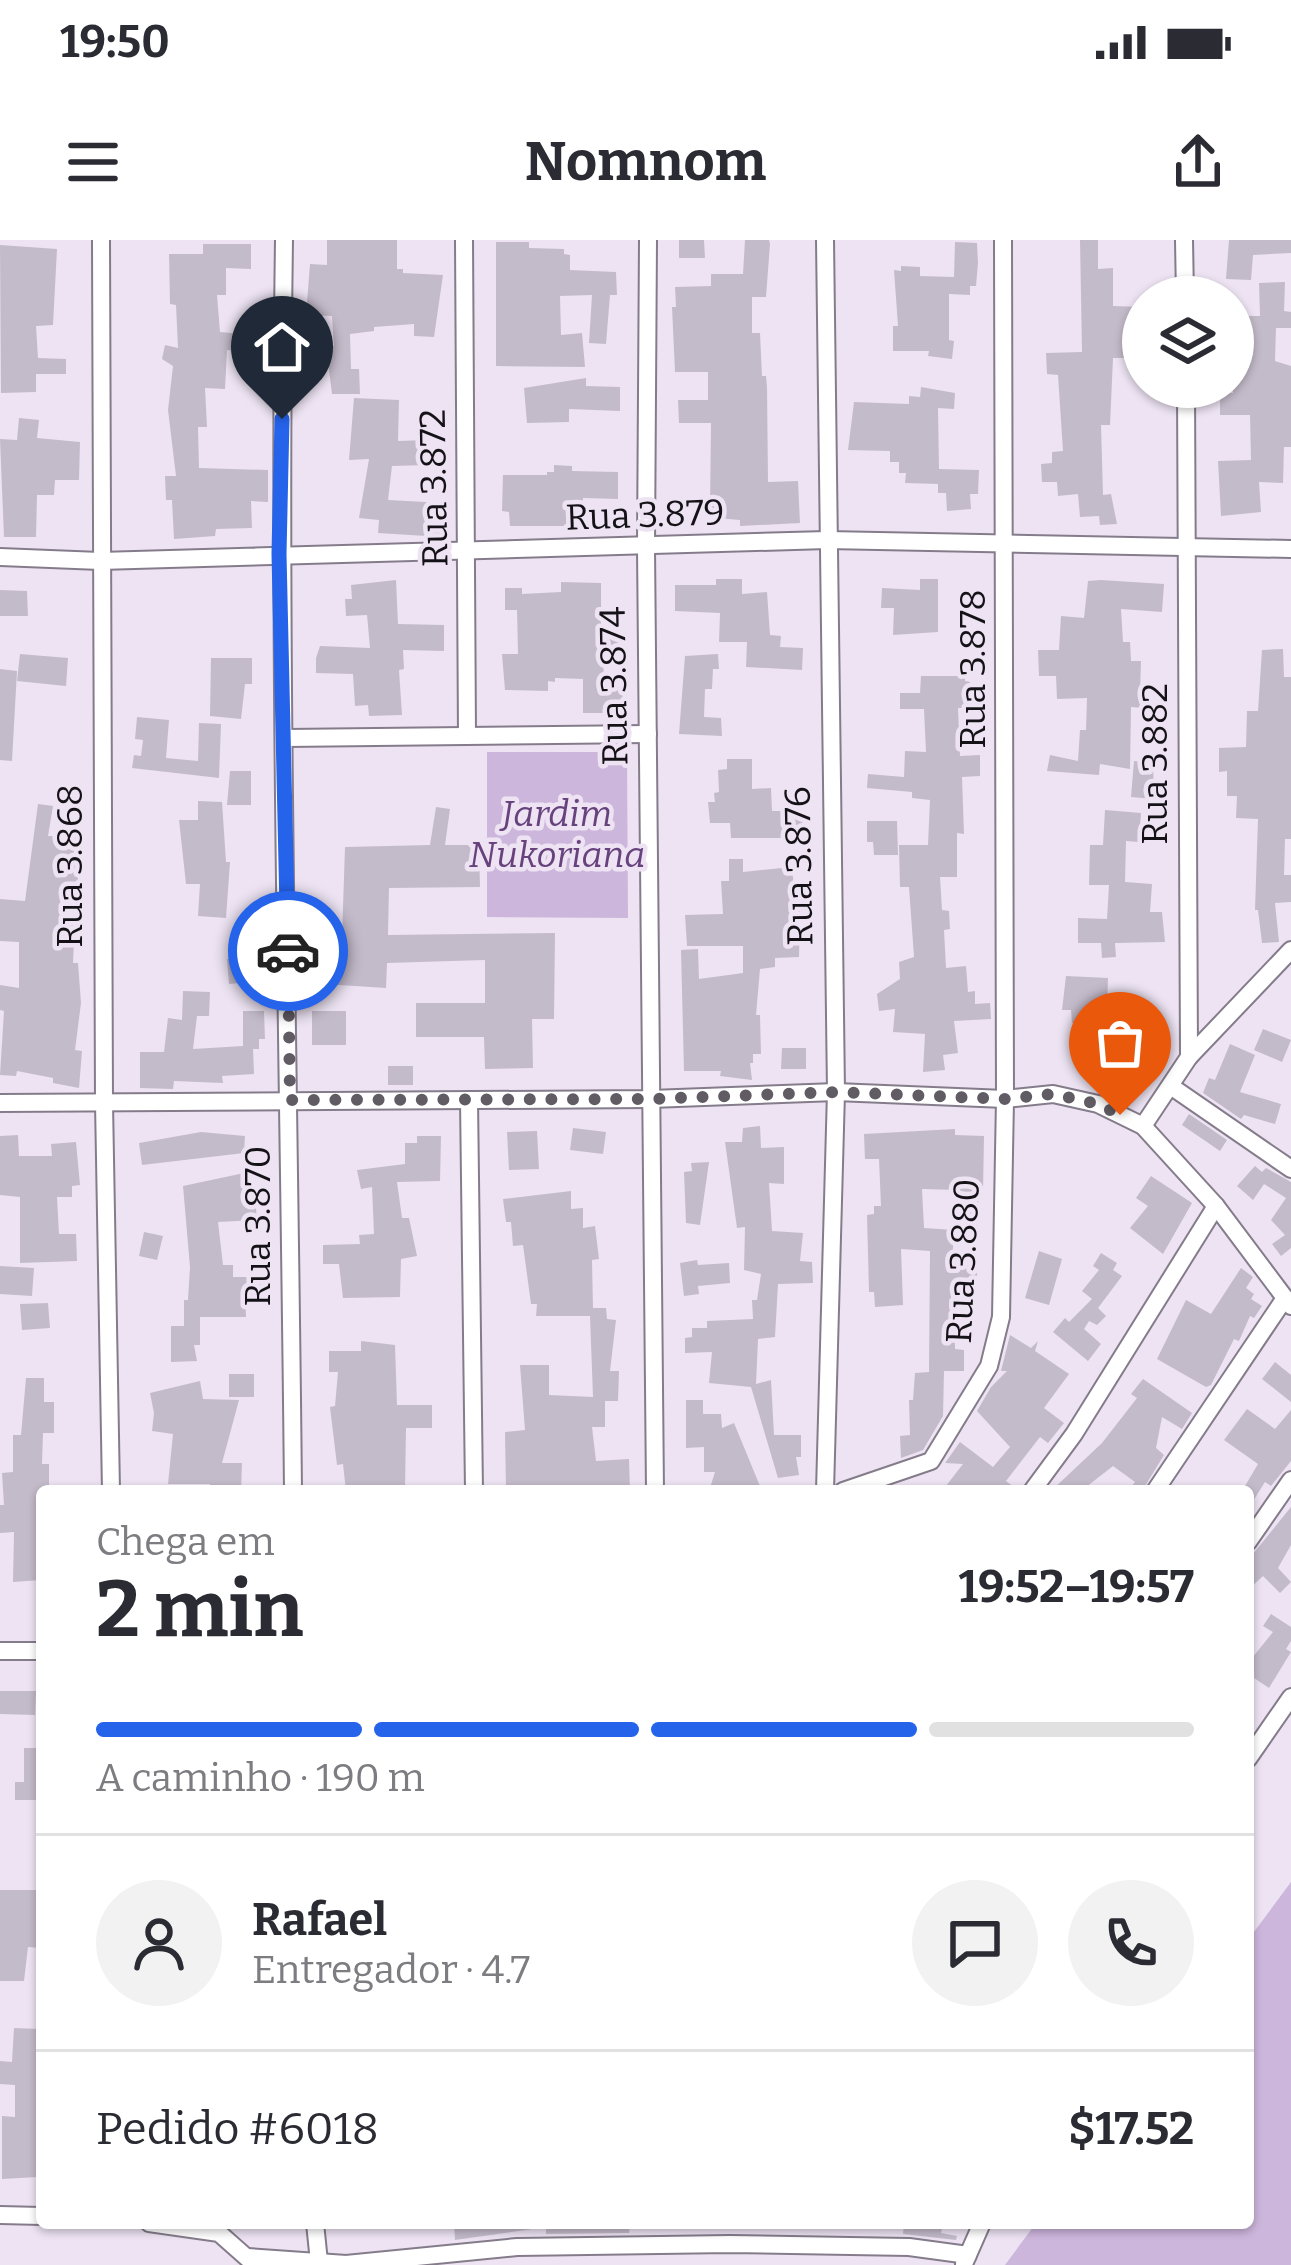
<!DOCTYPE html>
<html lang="pt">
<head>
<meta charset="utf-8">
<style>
  body { margin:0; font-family:Bitter,serif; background:#f2f2f3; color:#2b2b33; height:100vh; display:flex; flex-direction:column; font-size:45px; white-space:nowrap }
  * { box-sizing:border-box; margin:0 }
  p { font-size:39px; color:#7c7c81 }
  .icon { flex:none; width:66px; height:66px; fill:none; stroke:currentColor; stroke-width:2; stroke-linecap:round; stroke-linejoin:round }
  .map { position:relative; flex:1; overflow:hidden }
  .panel { position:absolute; left:36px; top:1245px; width:1218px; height:744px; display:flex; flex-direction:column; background:#fff; border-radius:12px; box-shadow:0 3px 9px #0004 }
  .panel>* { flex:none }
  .fabs { position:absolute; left:1122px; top:36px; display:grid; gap:24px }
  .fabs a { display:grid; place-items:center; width:132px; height:132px; border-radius:50%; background:#fff; box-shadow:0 3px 9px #0004; font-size:60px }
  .pin { position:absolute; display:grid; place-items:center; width:102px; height:102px; color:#fff; margin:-123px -51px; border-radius:50% 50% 50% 0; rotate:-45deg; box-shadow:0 0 12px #0007 }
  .pin .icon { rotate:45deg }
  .courier { position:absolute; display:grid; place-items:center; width:120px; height:120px; margin:-60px; border:9px solid #2563eb; border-radius:50%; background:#fff; color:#222; box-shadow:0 3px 15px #0007 }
  .head em { font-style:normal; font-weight:700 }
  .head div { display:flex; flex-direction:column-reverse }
  .head { display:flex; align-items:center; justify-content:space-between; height:204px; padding:0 60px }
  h1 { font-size:78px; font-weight:700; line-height:90px }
  .bar { display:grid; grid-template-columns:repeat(4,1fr); gap:18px 12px; align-content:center; height:144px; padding:0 60px }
  .bar i { height:15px; border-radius:9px; background:#e1e1e2 }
  .bar .current { background:#2563eb }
  .bar p { grid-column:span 4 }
  .line { display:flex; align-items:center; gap:30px; padding:0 60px; border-top:3px solid #e1e1e2 }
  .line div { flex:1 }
  .round { display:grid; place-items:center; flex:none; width:126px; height:126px; border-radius:63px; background:#f2f2f3 }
  .status { display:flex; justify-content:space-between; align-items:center; height:84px; padding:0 60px; background:#fff; direction:ltr }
  .status svg { height:33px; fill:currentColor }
  header { display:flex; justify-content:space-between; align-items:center; height:156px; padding:0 60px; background:#fff; font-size:54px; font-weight:700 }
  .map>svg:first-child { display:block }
  .green { fill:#cdb6dc }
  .building { fill:#c4bbca }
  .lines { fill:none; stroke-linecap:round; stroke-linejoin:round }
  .street-casing { stroke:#857c8b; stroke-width:20 }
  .street { stroke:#fff; stroke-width:16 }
  .done { stroke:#615b64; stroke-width:12; stroke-dasharray:0 21.6 }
  .route { stroke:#2563eb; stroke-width:15 }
  .labels { text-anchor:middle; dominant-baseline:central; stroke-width:9; stroke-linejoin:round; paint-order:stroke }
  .street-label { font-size:36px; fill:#151217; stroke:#ede3f3 }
  .park-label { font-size:36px; font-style:italic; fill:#67427d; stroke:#ede3f3 }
</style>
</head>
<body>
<div class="status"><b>19:50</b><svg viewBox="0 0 49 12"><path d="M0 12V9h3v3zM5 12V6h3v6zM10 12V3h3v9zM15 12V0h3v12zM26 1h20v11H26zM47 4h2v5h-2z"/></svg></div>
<header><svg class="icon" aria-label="menu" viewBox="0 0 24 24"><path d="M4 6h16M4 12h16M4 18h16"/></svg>Nomnom<svg class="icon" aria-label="share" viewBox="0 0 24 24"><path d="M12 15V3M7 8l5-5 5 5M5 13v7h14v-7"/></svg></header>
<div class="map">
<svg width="1291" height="2025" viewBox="0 0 1291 2025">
  <rect width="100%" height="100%" fill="#ede3f3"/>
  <g class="green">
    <path d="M487 512H627L628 678 487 677Z"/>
    <path d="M1291 1642V2025H1005L1036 1983H1248V1700Z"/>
  </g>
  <g class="building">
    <path d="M327 0H397V29H403V33L443 35 434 97 414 96V84L374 87V91L350 94 351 129H359L360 154H332L326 106H334L332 76 306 75 310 24 327 25Z"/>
    <path d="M679 0H704L705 18H679Z"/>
    <path d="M745 0H769L770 4 766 57H752V93H760L762 136H766L767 147 768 242 798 241 800 283 740 286V280L717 278V270H710L711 183H679L678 160H708V132H675L672 67H676L675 47 711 46V34H743Z"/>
    <path d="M1080 0H1098V29L1113 28V66L1143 67V118H1113L1110 185H1101L1103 255 1111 254 1117 284 1100 285 1099 276 1080 277 1078 254 1058 256 1057 242H1042L1041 224 1052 223V212L1063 211 1058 135 1047 134 1046 113 1082 112Z"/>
    <path d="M1229 0H1291V13L1253 15 1251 40 1226 39Z"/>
    <path d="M496 2H529V8L564 9V14L570 15V30L616 32 617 55H610L606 104 589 103 592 55 560 56 561 95 582 93 585 127 496 126Z"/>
    <path d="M955 2 977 3 978 23 976 46H970V55L949 54V100L954 101 952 119 928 116 929 111H893V86H898L894 30 901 31V26L920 27V36L954 37Z"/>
    <path d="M203 4H251V29L226 28V55H217L220 92 263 96 262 114 227 110 225 149 205 148 207 187H198L199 228 268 230V262L251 261 252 288 216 289 215 296 174 299 172 260H166L165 236H176L168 170 173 126 162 119 165 105 178 108 176 65 170 64 169 14H203Z"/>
    <path d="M0 5 57 9 53 85 36 86 38 118 66 119V134H36V152L1 153Z"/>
    <path d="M1285 42 1284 71 1291 72V88H1276L1275 121 1291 126V207H1284L1283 243 1259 242 1261 272 1221 276 1218 221 1251 220 1250 175H1220V153H1233V119L1239 120 1240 109 1245 110V76H1260L1259 43Z"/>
    <path d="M586 138V146L620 147V171L569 169V182L527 183 524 148Z"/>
    <path d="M921 147 955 153 954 169 938 168 939 229 979 230 978 254H970L971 269 947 271 946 253H938V244L905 243 906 233H899V222H890V211L848 210 854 162 909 164V156L920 157Z"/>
    <path d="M354 158 399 160 398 201 428 200V225L392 226 388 260 444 263 442 297 378 293 379 280 359 278 369 219 349 220Z"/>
    <path d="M19 178 39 180 37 198 80 202 79 240H55L54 255H37L36 297H4L0 199 17 200Z"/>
    <path d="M554 225 572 226V231L618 232V259L583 258 584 286H510L509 272 502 271 503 235H547V232H554Z"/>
    <path d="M716 339H742V354L767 352 770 395 781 396 780 407 803 408 802 430 746 427 747 402H719L720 373 675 371V345H716Z"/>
    <path d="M920 339H938V392L893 395 894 368H881L882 348 920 350Z"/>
    <path d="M396 340 398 384 444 385V411L403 410 404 429 399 430 402 475 369 476 368 465 355 466 353 434 316 433V418L320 406 370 408 367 375 346 376 345 359H352L351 345Z"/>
    <path d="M1101 340 1164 344 1162 372 1121 369 1123 402H1130L1131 421H1141L1140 452 1144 453 1143 468 1131 467 1130 529 1100 524 1099 535 1047 531 1050 515 1078 521 1080 490H1086L1087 458 1057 459 1056 436H1039L1038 410H1059L1061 376 1084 378 1088 341Z"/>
    <path d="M561 342 601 343V397L623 396 624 415 604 416 603 447H623L622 473H583V439L555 438V442L548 441V451L505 450 502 414H518L517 370H505V348H522V354L561 352Z"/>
    <path d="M0 350 27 351 28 376H0Z"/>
    <path d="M1283 409 1284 437H1291V599H1285L1284 635H1291V662L1275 663 1279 702 1262 703 1258 670H1255L1258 579 1236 578 1237 556H1227V531L1219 532V508L1246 507 1247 471H1258L1262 410Z"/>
    <path d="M20 414 68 418 66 446 17 441Z"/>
    <path d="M718 414 719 429H713L712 449H705L704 477 721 478 722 496 679 494 685 416Z"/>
    <path d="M211 418H252V444H245L241 479 210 476Z"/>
    <path d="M0 429 17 431 12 521 0 520Z"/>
    <path d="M921 436H965V441L970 442V468H958L960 516 980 515V536L962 537 964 594 957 593V637H940L942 670 949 671 950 689 944 690 946 728 966 726 968 752 975 751V764L990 763 991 779 954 781 958 813 943 815 945 830 923 832 925 794 893 792 895 769 879 771 877 754 900 739 899 722 914 717 909 647H900L899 605H928L930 560 912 558V552L867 548 868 534 904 537 905 511 926 512 924 469H900V453H920Z"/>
    <path d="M137 477 169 480 166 518 198 521 199 483 221 484 219 538 132 528 134 515 141 516 143 500 135 499Z"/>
    <path d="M727 519H752V549L771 548 772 571H803V598H731L730 583H710L708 562H715L714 553 719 552 718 530 727 529Z"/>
    <path d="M1134 521 1153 523 1154 559 1131 557Z"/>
    <path d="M230 531H251V565H227Z"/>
    <path d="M198 561 222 562 226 622H230L226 678 198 676 200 644H186L179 580H198Z"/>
    <path d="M38 564 53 566 48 596 78 597V645L63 644 61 676 75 677 73 723H78L81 763 75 810 82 811 79 848 53 843V838L17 831 16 836 0 835 4 771 0 770V745L19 748V702L0 701V659L25 661Z"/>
    <path d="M436 567 450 569 445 605H479L480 647 389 648 388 695 555 693 554 779H532L533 828 485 829 484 797H416V763H485V720L387 723 386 748 308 743V727H341L345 607 430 605Z"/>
    <path d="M1105 570 1141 573 1139 602 1126 601 1125 642 1152 644 1150 672H1162L1165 702 1115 703 1116 717 1102 718 1101 703H1078V678L1107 679 1109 645H1089L1090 605H1103Z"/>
    <path d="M867 581H897L898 615H874L873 602H867Z"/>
    <path d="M729 619H743V632L792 627 796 671H800L799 717 775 718V727L760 729 756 775H760L761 814H753V823H750L752 840 720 836 721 831H684L681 710 698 709 699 739 743 733V706H687L685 675 723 674 721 641H729Z"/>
    <path d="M248 717 250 742 229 744 227 719Z"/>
    <path d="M1066 736 1108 738 1107 770H1119L1118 802H1103L1104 828H1086V802H1077L1078 783H1072L1071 770H1062Z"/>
    <path d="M183 751 210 752 209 776H197L193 809 243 806V771H264L265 799H259V809H253L254 834 222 836 223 843 174 841 173 849 140 848V812H164L168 778 182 780Z"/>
    <rect x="312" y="771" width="34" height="34"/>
    <path d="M1263 789 1291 800 1282 822 1254 810Z"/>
    <path d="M1230 804 1255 815 1240 852 1281 864 1275 884 1244 875 1241 879 1203 853 1209 838 1215 840Z"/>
    <path d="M782 808H806V829H781Z"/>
    <rect x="388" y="826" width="25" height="19"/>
    <path d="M1189 874 1227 900 1220 911 1182 885Z"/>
    <path d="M760 886 761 908 784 907V944L769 943 772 991 803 993 800 1021 812 1022 813 1043 778 1044 775 1097 758 1099 756 1144 771 1140 774 1195H801V1217H796L799 1235 778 1238 751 1147 709 1143 712 1112 685 1113V1098L692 1097V1088H707V1081L753 1079 752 1060H757L761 1034 744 1030 745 987 737 988 725 902H742L743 888Z"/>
    <path d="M573 888 606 892 603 914 570 910Z"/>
    <path d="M955 889V895L984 896 983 952 979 951 977 985 957 984 958 950 922 949 924 988 954 990 952 1025 977 1026V1052L954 1056 955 1109 964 1110V1131H944L943 1176 923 1210 901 1218 900 1196 910 1195 909 1160H913L915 1133 929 1132 930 1011 901 1009 903 1065 875 1067 874 1052H869L867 975 874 974V966H881L879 919H865L864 894Z"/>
    <path d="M537 891 539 929 509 930 507 892Z"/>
    <path d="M201 892 245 896 244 913 142 925 139 903Z"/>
    <path d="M18 895 19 916H52L51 904 76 902 80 945 72 946V957H57L59 994H76L77 1021 20 1023V957L0 955V896Z"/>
    <path d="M417 896H441L440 941 397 942 402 978H409L417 1016 401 1019 400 1057 343 1058 339 1024H323V1005L360 1004 359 995 374 994 372 947 361 949 357 930 405 924V903H417Z"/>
    <path d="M709 922 700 985 686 983 684 932 692 931 691 923Z"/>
    <path d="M1255 926 1262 932 1266 928 1291 942V1008L1281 1016 1272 1004 1285 995 1271 980 1286 958 1264 944 1253 960 1237 946Z"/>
    <path d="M249 932 248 957 255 956 257 980 218 982 223 1025H233V1037H262V1056H245L246 1077H200V1105H194L197 1121 171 1122V1086H184V1060H188L190 1027 183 946Z"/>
    <path d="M1151 936 1192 963 1163 1014 1130 988 1148 966 1136 958Z"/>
    <path d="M571 951V969L583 968V988L595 986 599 1019 592 1020 593 1068H606L607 1079 616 1080 610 1131H619L618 1161H605V1187H592L596 1221 629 1219 630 1251H566L565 1245 506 1250 505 1192 525 1190 520 1125H549V1155L593 1157 590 1076H536L537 1064H531L523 1005 513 1006 511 982H506L503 959Z"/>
    <path d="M144 992 163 996 157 1020 139 1016Z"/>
    <path d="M1039 1011 1062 1019 1049 1065 1025 1058Z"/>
    <path d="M1101 1013 1117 1023 1113 1030 1122 1036 1098 1068 1106 1076 1097 1085 1089 1081 1084 1089 1101 1104 1088 1121 1053 1092 1065 1078 1069 1082 1092 1059 1082 1051 1099 1030 1093 1026Z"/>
    <path d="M697 1020 698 1025 729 1023 730 1043 698 1046 699 1054 684 1056 680 1023Z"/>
    <path d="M0 1026 34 1028 32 1056 0 1054Z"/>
    <path d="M1241 1028 1253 1037 1246 1048 1254 1054 1251 1059 1262 1066 1254 1078 1250 1076 1239 1101 1234 1099 1211 1145 1206 1147 1157 1119 1186 1060 1211 1074Z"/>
    <path d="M48 1063 50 1088 22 1090 20 1064Z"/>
    <path d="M1010 1095 1031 1108 1038 1101 1035 1111 1069 1134 1044 1168 1064 1183 1048 1203 1040 1197 1006 1241 1019 1251H942L963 1224 945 1223 960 1202 993 1227 1010 1207 977 1171 991 1147 1007 1131H1001Z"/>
    <path d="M361 1101 395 1105 397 1165H432V1188H406L405 1250 346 1251 343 1224 337 1225 330 1167 335 1166 338 1132H329V1111H361Z"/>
    <path d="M1275 1122 1291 1135V1162L1262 1139Z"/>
    <rect x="229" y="1134" width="25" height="23"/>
    <path d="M26 1138H44V1162H54V1193H43L42 1224H49V1250H42V1340L13 1342 14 1292 0 1293V1265H4L2 1233 13 1232V1195H21Z"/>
    <path d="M1143 1139 1192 1173 1182 1189 1162 1177 1156 1208 1164 1215 1142 1251H1128L1135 1242 1113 1226 1081 1251H1051L1102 1203 1137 1158 1131 1154Z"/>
    <path d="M200 1141 203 1159 239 1160 222 1223H242L241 1251H209L210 1244H168L173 1194 152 1191 154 1173 150 1153Z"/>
    <path d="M686 1160H703V1174H721L722 1188 734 1183 762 1251H709L715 1232H704V1207L686 1208Z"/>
    <path d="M1247 1169 1275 1189 1291 1170V1221L1271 1246 1265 1242 1248 1269V1251H1242L1258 1224 1224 1200Z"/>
    <path d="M1291 1267V1305L1278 1328 1291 1342 1280 1353 1263 1336 1248 1350V1320Z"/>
    <path d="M1271 1374 1291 1387V1401L1286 1409 1291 1412 1269 1448 1248 1434V1423L1273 1392 1263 1386Z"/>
    <path d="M0 1451H36L35 1475 0 1474Z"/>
    <path d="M24 1508H42V1560H15V1542H24Z"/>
    <path d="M0 1650H42V1708L28 1707 24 1741H0Z"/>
    <path d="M14 1788 39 1789V1798H42V1874H36L38 1937 2 1939V1876L15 1877V1845L0 1844V1821L12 1822Z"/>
    <path d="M454 1983H538L539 1988 455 2000Z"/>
    <path d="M546 1983H630L629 1993 546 1994Z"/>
    <path d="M904 1983H943L941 1993 957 1996 956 2000 903 1994Z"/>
  </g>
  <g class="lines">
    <g class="street-casing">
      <g id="street">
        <path d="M101 0 104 863 111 1251"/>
        <path d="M284 0C278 417 289 834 293 1251"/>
        <path d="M464 0 467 496"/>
        <path d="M648 0 646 308 655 1251"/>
        <path d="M1184 0 1185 57"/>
        <path d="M0 317 100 321 827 300 1291 309"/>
        <path d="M286 498 648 494"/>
        <path d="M1189 817 1291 710"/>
        <path d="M1172 847 1291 929"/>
        <path d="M469 860 474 1251"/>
        <path d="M0 863 651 859 836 852 1005 859 1053 854 1098 864 1143 886 1216 966 1291 1066"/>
        <path d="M1143 886 1189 817 1186 147"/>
        <path d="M825 1251 836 852 825 0"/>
        <path d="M843 1251 931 1221 989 1126 1001 1077 1005 859 1003 0"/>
        <path d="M1032 1251 1074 1194 1216 966"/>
        <path d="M1155 1251 1285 1058"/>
        <path d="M1248 1302 1291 1240"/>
        <path d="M0 1411H42"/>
        <path d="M1248 1519 1291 1457"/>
        <path d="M0 1975 42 1976"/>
        <path d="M149 1983 219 1993 254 2024"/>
        <path d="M315 1983 319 2022"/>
        <path d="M247 2017 346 2024 517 2007 730 2004 909 2007 968 2015"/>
        <path d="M964 2024 982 1983"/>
      </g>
    </g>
    <use href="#street" class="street"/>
  </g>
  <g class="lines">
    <path class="done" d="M288 711 290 860 651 859 836 852 1005 859 1053 854 1098 864 1120 875"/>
    <path class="route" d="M282 179 279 314 288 711"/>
  </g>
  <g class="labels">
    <g class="street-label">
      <text transform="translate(434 248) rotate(-91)">Rua 3.872</text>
      <text transform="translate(645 275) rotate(-2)">Rua 3.879</text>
      <text transform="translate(973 429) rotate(-90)">Rua 3.878</text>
      <text transform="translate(614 446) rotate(-91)">Rua 3.874</text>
      <text transform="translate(1155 524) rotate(-90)">Rua 3.882</text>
      <text transform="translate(70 626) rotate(-90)">Rua 3.868</text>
      <text transform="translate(799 626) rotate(-91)">Rua 3.876</text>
      <text transform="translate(258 986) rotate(-90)">Rua 3.870</text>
      <text transform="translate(963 1021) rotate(-87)">Rua 3.880</text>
    </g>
    <g class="park-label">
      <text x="557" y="574">Jardim<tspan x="557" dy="41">Nukoriana</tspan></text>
    </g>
  </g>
</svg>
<div class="fabs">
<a><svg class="icon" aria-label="layers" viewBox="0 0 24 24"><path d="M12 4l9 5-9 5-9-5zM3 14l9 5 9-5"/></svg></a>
</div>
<div class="pin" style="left:1120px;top:875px;background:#ea580c"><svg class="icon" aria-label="bag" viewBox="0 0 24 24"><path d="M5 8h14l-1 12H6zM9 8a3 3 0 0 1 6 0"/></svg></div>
<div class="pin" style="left:282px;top:179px;background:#1f2937"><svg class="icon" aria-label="home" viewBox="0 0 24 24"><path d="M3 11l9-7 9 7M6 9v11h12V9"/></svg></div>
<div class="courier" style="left:288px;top:711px"><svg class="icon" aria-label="car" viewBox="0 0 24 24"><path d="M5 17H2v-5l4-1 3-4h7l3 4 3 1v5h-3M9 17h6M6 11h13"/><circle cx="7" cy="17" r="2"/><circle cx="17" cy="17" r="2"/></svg></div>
<section class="panel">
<div class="head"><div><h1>2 min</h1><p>Chega em</p></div><em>19:52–19:57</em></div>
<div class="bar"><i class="current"></i><i class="current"></i><i class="current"></i><i></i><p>A caminho · 190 m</p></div>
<div class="line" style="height:216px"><a class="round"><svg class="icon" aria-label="person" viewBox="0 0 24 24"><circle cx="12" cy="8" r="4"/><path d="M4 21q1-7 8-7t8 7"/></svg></a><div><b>Rafael</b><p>Entregador · 4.7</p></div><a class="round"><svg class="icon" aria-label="chat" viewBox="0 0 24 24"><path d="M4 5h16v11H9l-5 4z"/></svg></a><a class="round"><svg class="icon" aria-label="phone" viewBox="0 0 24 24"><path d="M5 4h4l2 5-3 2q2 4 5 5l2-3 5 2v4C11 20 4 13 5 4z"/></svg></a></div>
<div class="line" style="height:156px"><div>Pedido #6018</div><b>$17.52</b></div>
</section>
</div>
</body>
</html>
